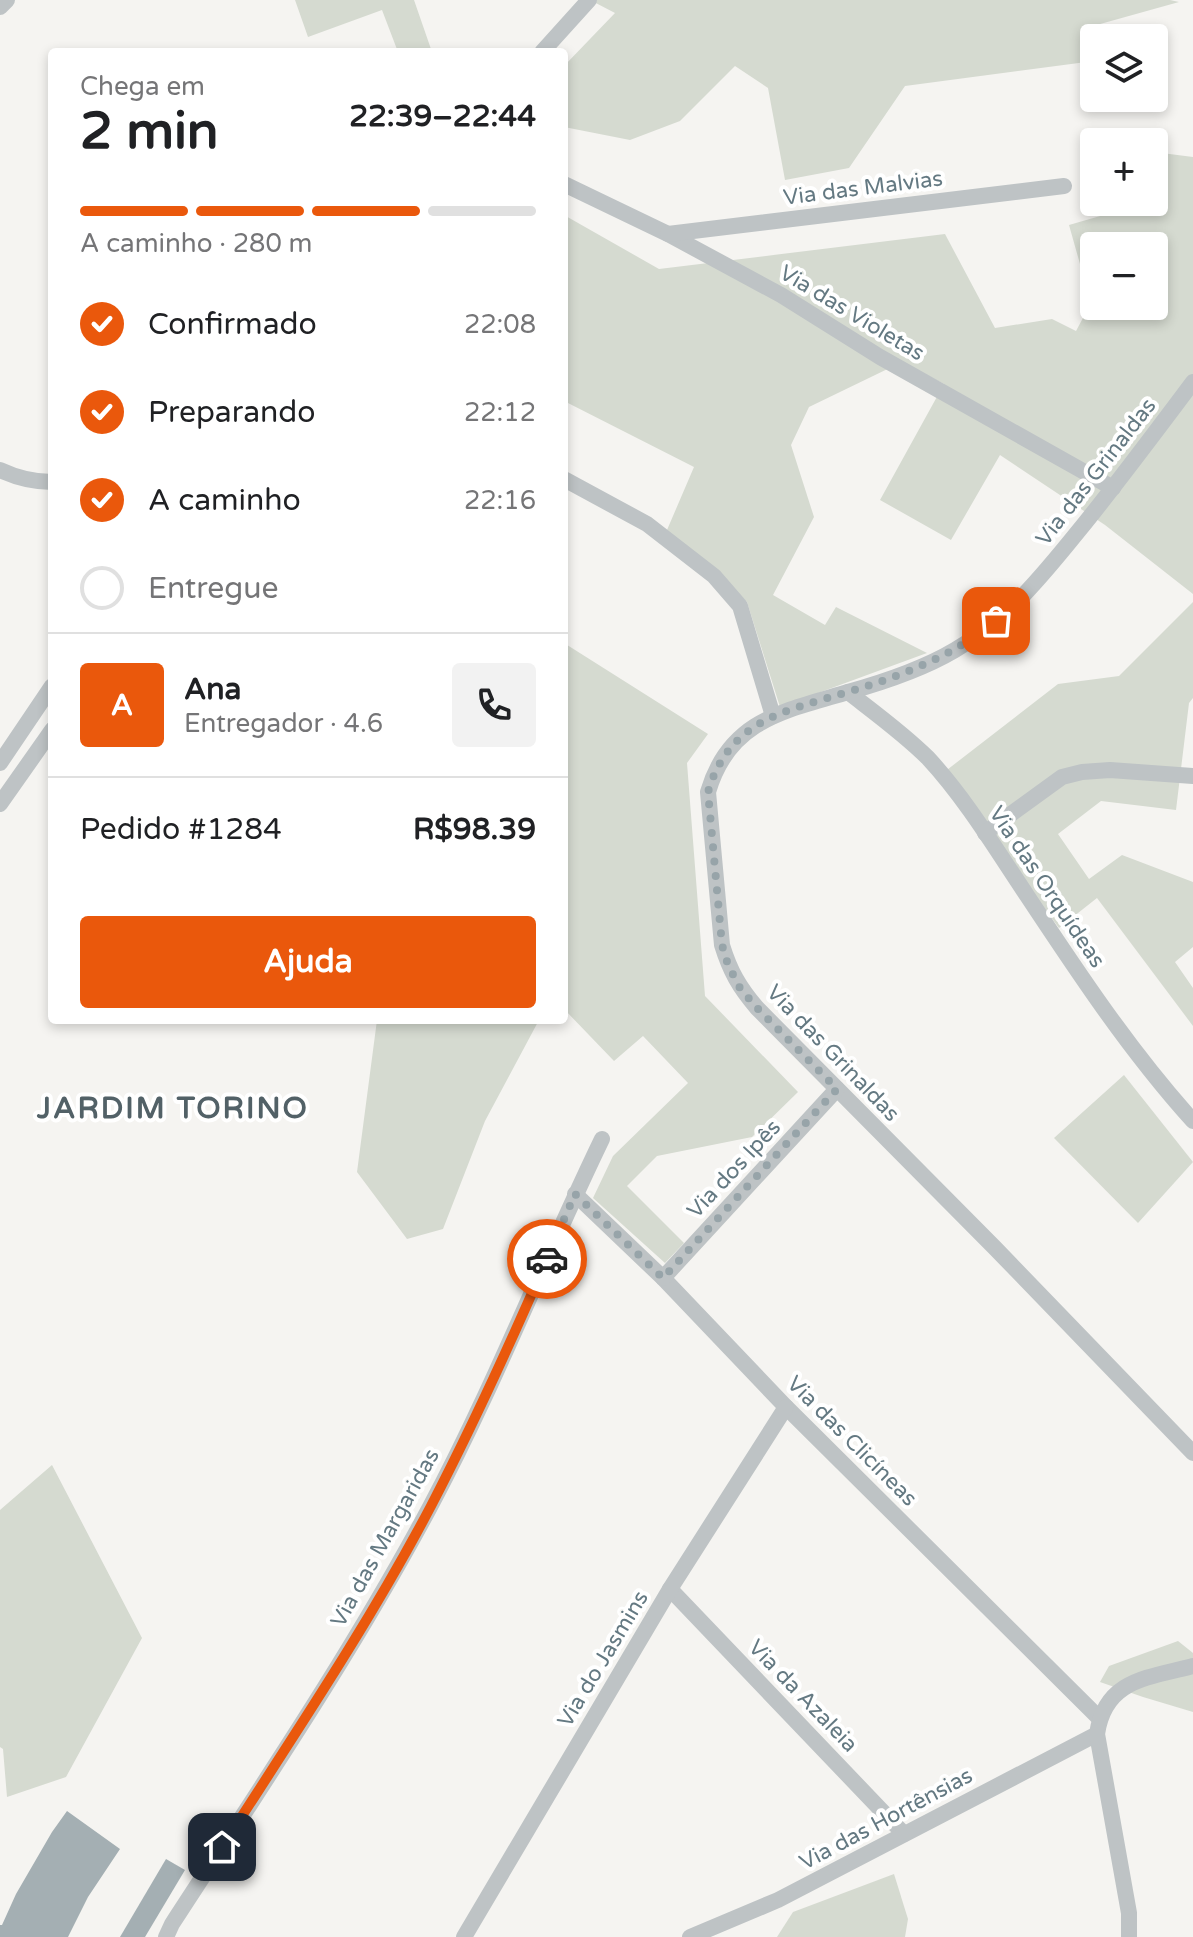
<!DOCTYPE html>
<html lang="pt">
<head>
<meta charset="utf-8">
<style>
  body { margin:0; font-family:"Varela Round",sans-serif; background:#f2f2f2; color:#202124; height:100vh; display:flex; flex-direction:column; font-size:30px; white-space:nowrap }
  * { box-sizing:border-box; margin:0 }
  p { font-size:26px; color:#757577 }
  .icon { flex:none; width:44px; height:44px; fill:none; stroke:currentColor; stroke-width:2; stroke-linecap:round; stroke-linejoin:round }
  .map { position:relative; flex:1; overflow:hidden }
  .panel { position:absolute; left:48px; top:48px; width:520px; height:976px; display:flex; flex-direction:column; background:#fff; border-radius:8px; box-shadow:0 4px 12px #0003 }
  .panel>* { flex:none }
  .buttons { position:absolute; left:1080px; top:24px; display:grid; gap:16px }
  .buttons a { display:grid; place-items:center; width:88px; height:88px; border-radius:8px; background:#fff; box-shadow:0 4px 12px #0003; font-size:40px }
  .pin { position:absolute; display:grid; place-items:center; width:68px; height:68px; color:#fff; margin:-34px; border-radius:16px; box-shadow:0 4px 12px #0006 }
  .courier { position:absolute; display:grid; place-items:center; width:80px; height:80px; margin:-40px; border:6px solid #ea580c; border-radius:50%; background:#fff; color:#222; box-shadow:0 2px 10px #0007 }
  .headline em { font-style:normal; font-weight:800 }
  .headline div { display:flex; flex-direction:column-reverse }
  .headline { display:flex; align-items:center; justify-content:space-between; height:136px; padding:0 32px }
  h1 { font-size:52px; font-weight:800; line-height:60px }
  .bar { display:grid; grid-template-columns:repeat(4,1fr); gap:12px 8px; align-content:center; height:96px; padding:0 32px }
  .bar i { height:10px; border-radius:6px; background:#e0e0e0 }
  .bar .current { background:#ea580c }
  .bar p { grid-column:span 4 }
  .line { display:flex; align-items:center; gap:20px; padding:0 32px; border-top:2px solid #e0e0e0 }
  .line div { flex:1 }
  .round { display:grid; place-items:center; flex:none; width:84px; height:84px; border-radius:8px; background:#f2f2f2 }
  ol { padding:0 32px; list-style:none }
  li { display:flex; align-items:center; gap:24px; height:88px }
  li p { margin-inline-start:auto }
  li .icon { padding:8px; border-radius:50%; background:#ea580c; color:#fff; stroke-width:4 }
  li:last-child { color:#757577 }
  li i { width:44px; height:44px; border:4px solid #e0e0e0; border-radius:50% }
  .button { display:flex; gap:16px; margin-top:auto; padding:16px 32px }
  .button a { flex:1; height:92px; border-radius:8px; background:#ea580c; color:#fff; font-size:32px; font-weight:800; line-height:92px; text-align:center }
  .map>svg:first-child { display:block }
  .green { fill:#d5dad0; fill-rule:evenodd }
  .building { fill:#a4afb3 }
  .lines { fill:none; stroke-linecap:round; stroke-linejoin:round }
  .minor { stroke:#bec3c5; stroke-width:16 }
  .done { stroke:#97a4a9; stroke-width:8; stroke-dasharray:0 14.4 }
  .route { stroke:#ea580c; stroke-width:10 }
  .labels { text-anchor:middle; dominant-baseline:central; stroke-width:8; stroke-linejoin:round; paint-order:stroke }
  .street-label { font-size:22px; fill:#647982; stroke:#fff }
  .district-label { font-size:30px; font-weight:bold; letter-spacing:2px; fill:#526167; stroke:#fff }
</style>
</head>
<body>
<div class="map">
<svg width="1193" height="1937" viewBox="0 0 1193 1937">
  <rect width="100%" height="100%" fill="#f5f4f1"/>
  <g class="green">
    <path d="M295 0H414L432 52H398L382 10 308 37Z"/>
    <path d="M590 0H1170L1179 2 1093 26 1094 61 905 86 849 168 785 180 768 88 735 66 680 121 630 140 564 127V66L615 13Z"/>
    <path d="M1154 152 1193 157V594L1105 525 1000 455 951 540 880 500 944 384 902 362 809 407 791 445 814 517 773 595 825 625 836 607 927 653 780 707 747 602 667 530 694 467 564 401V215L659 269 945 234 995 328 1052 319 1076 331 1091 303 1069 225 1114 212 1113 202H1154ZM1094 246H1154V306H1094Z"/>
    <path d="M1193 602V698L1189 703 1176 810 1101 801 1058 834 1089 879 1122 855 1193 882V947L1175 962 1193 988V1026L1097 898 1059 928 943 773 1058 684 1119 676Z"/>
    <path d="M564 643 708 734 687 763 705 996 798 1092 752 1137 657 1156 627 1186 684 1243 665 1263 593 1198 613 1156 688 1083 643 1036 614 1061 564 1009Z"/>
    <path d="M377 1020H539L485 1121 443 1229 407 1239 357 1172Z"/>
    <path d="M1124 1075 1193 1162 1138 1223 1054 1138Z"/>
    <path d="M52 1465 142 1638 66 1777 7 1797 3 1749 0 1747V1510Z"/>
    <path d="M1178 1641 1193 1653V1712L1143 1697 1100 1682 1109 1666Z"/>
    <path d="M894 1874 908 1919 905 1937H777L793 1912Z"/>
  </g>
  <g class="building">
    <path d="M67 1811 120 1849 88 1897 68 1937H0V1925H2L16 1894 52 1832Z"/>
    <path d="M166 1859 185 1870 145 1937H120Z"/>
  </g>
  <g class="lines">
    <g class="minor">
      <path d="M0 7 7 0"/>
      <path d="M542 52 589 0"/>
      <path d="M564 184 668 234 781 295 880 357 1113 488"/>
      <path d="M668 234 1064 186"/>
      <path d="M1193 382C1157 430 1122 477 1085 523 1047 570 1009 619 955 650 923 669 884 682 848 692 784 711 729 720 708 792L722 945C730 971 739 987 757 1008L994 1247 1193 1453"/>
      <path d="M0 470C17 478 33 482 52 482"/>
      <path d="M564 479 647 524 714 576 740 606 773 716"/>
      <path d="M848 692C875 713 904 734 928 758 965 798 994 846 1024 891 1077 971 1129 1050 1193 1121"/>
      <path d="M0 763 52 686"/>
      <path d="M0 804 52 730"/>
      <path d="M985 833 1062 777 1082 772 1110 770 1193 776"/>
      <path d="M575 1194 663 1278 786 1407 1100 1719"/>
      <path d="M663 1278 837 1089"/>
      <path d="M670 1589 904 1834"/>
      <path d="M166 1937 172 1924C261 1787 353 1651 430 1507 494 1387 543 1261 602 1139"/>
      <path d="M464 1937 670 1589 786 1407"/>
      <path d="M690 1937 778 1900 1097 1734"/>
      <path d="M1129 1937V1913L1097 1734C1105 1679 1148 1678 1193 1666"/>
    </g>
  </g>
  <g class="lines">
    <path class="done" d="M547 1259 575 1194 663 1278 837 1089 757 1008 740 988 728 965 722 945 708 792C729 720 785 711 848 692 901 676 953 656 996 621"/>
    <path class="route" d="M222 1847C294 1735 369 1624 431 1506 473 1425 511 1342 547 1259"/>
  </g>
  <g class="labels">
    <g class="street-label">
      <text transform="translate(863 188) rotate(-7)">Via das Malvias</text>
      <text transform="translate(852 313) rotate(31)">Via das Violetas</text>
      <text transform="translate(1096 472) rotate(-52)">Via das Grinaldas</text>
      <text transform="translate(1047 887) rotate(56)">Via das Orquídeas</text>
      <text transform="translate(833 1053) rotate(46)">Via das Grinaldas</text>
      <text transform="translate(734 1169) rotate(-47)">Via dos Ipês</text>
      <text transform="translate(852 1441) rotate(45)">Via das Clicíneas</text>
      <text transform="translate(385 1538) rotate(-61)">Via das Margaridas</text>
      <text transform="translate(603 1659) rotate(-59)">Via do Jasmins</text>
      <text transform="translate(803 1696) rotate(46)">Via da Azaleia</text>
      <text transform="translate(886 1819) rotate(-28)">Via das Hortênsias</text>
    </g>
    <g class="district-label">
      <text x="173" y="1108">JARDIM TORINO</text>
    </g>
  </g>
</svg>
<div class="buttons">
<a><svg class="icon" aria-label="layers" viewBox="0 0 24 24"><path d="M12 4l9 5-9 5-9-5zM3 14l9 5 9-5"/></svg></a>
<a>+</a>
<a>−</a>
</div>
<div class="pin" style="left:996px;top:621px;background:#ea580c"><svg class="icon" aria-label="bag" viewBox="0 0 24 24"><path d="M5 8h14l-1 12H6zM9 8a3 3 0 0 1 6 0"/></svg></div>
<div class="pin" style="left:222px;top:1847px;background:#1f2937"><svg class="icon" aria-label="home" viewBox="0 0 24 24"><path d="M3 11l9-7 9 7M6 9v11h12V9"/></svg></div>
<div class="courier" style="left:547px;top:1259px"><svg class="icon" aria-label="car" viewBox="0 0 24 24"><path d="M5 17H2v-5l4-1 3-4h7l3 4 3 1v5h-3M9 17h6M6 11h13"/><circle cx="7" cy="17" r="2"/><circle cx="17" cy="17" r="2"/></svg></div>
<section class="panel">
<div class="headline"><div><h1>2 min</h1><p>Chega em</p></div><em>22:39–22:44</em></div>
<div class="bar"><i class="current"></i><i class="current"></i><i class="current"></i><i></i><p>A caminho · 280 m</p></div>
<ol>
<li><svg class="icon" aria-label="check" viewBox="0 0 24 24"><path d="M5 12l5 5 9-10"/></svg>Confirmado<p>22:08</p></li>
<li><svg class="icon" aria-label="check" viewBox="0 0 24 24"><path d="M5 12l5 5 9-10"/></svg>Preparando<p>22:12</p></li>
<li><svg class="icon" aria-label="check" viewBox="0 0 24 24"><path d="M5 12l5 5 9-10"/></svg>A caminho<p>22:16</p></li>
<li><i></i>Entregue</li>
</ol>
<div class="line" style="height:144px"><b class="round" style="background:#ea580c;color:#fff">A</b><div><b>Ana</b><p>Entregador · 4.6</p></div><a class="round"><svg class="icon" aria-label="phone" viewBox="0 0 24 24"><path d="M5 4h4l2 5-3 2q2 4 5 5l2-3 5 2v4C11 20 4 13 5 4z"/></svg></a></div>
<div class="line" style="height:104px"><div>Pedido #1284</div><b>R$98.39</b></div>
<div class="button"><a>Ajuda</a></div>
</section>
</div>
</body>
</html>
